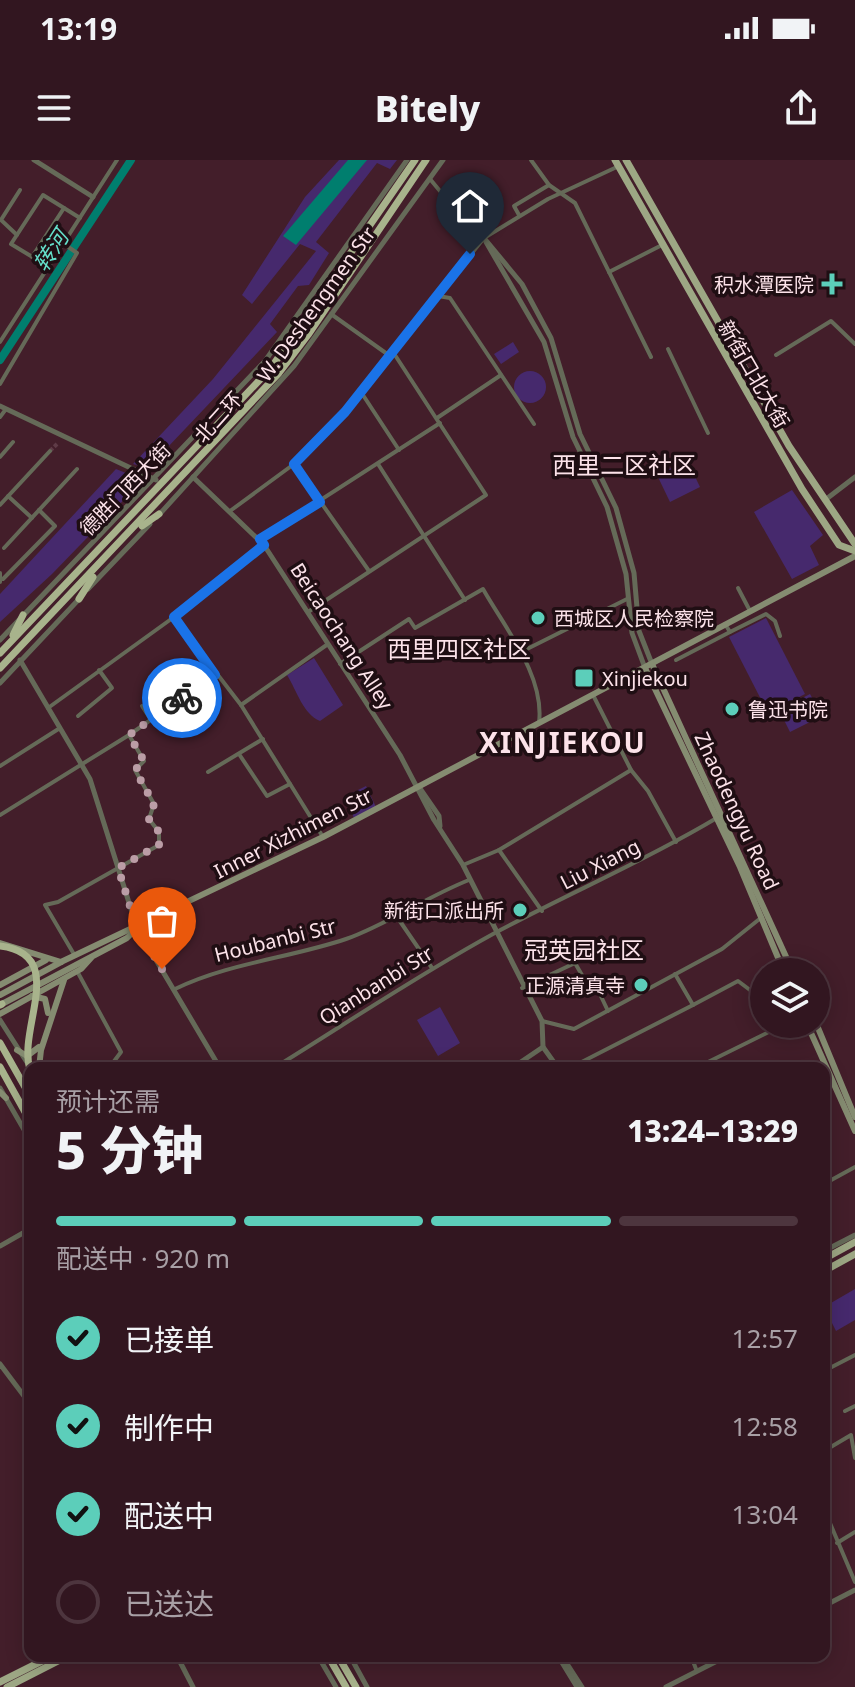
<!DOCTYPE html>
<html lang="zh">
<head>
<meta charset="utf-8">
<style>
  body { margin:0; font-family:"Noto Sans","Noto Sans SC",sans-serif; background:#3d232d; color:#f1f3f6; height:100vh; display:flex; flex-direction:column; font-size:30px; white-space:nowrap }
  * { box-sizing:border-box; margin:0 }
  p { font-size:26px; color:#a89fa5 }
  .icon { flex:none; width:44px; height:44px; fill:none; stroke:currentColor; stroke-width:2; stroke-linecap:round; stroke-linejoin:round }
  .map { position:relative; flex:1; overflow:hidden }
  .sheet { position:absolute; left:24px; top:902px; width:806px; height:600px; display:flex; flex-direction:column; background:#321620; border-radius:16px; box-shadow:0 4px 20px #0003,0 0 0 2px #4d353e }
  .sheet>* { flex:none }
  .tools { position:absolute; left:750px; top:798px; display:grid; gap:16px }
  .tools a { display:grid; place-items:center; width:80px; height:80px; border-radius:50%; background:#321620; box-shadow:0 4px 20px #0003,0 0 0 2px #4d353e; font-size:40px }
  .pin { position:absolute; display:grid; place-items:center; width:68px; height:68px; color:#fff; margin:-82px -34px; border-radius:50% 50% 50% 0; rotate:-45deg; box-shadow:0 0 8px #0007 }
  .pin .icon { rotate:45deg }
  .courier { position:absolute; display:grid; place-items:center; width:80px; height:80px; margin:-40px; border:6px solid #1a73e8; border-radius:50%; background:#fff; color:#222; box-shadow:0 2px 10px #0007 }
  .headline em { font-style:normal; font-weight:800 }
  .headline div { display:flex; flex-direction:column-reverse }
  .headline { display:flex; align-items:center; justify-content:space-between; height:136px; padding:0 32px }
  h1 { font-size:52px; font-weight:800; line-height:60px }
  .bar { display:grid; grid-template-columns:repeat(4,1fr); gap:12px 8px; align-content:center; height:96px; padding:0 32px }
  .bar i { height:10px; border-radius:6px; background:#4d353e }
  .bar .on { background:#5cceba }
  .bar p { grid-column:span 4 }
  ol { padding:0 32px; list-style:none }
  li { display:flex; align-items:center; gap:24px; height:88px }
  li p { margin-inline-start:auto }
  li .icon { padding:8px; border-radius:50%; background:#5cceba; color:#111; stroke-width:4 }
  li:last-child { color:#a89fa5 }
  li i { width:44px; height:44px; border:4px solid #4d353e; border-radius:50% }
  .status { display:flex; justify-content:space-between; align-items:center; height:56px; padding:0 40px; background:#321620; direction:ltr }
  .status svg { height:22px; fill:currentColor }
  header { display:flex; justify-content:space-between; align-items:center; height:104px; padding:0 32px; background:#321620; font-size:36px; font-weight:800 }
  .map>svg:first-child { display:block }
  .green { fill:#46296d }
  .water { fill:#007e6e }
  .lines { fill:none; stroke-linecap:round; stroke-linejoin:round }
  .river { stroke:#007e6e; stroke-width:8 }
  .minor-tunnel { stroke:#5f3b47; stroke-width:4; stroke-dasharray:4 2; stroke-linecap:butt }
  .minor { stroke:#656a58; stroke-width:4 }
  .tertiary { stroke:#656a58; stroke-width:5 }
  .secondary { stroke:#858c71; stroke-width:6 }
  .primary { stroke:#9da784; stroke-width:7 }
  .trunk { stroke:#a8b38c; stroke-width:7 }
  .done { stroke:#bb9da6; stroke-width:8; stroke-dasharray:0 14.4 }
  .route { stroke:#1a73e8; stroke-width:10 }
  .poi-dot { fill:#5cceba; stroke:#1f0e13; stroke-width:3 }
  .labels { text-anchor:middle; dominant-baseline:central; stroke-width:7; stroke-linejoin:round; paint-order:stroke }
  .poi-label { font-size:20px; fill:#fce2e9; stroke:#1f0e13; text-anchor:end }
  .street-label { font-size:20px; fill:#fce2e9; stroke:#1f0e13 }
  .water-label { font-size:22px; font-style:italic; fill:#65dfca; stroke:#1f0e13 }
  .quarter-label { font-size:24px; fill:#fce2e9; stroke:#1f0e13 }
  .district-label { font-size:28px; font-weight:bold; letter-spacing:2px; fill:#fce2e9; stroke:#1f0e13 }
</style>
</head>
<body>
<div class="status"><b>13:19</b><svg viewBox="0 0 49 12"><path d="M0 12V9h3v3zM5 12V6h3v6zM10 12V3h3v9zM15 12V0h3v12zM26 1h20v11H26zM47 4h2v5h-2z"/></svg></div>
<header><svg class="icon" aria-label="menu" viewBox="0 0 24 24"><path d="M4 6h16M4 12h16M4 18h16"/></svg>Bitely<svg class="icon" aria-label="share" viewBox="0 0 24 24"><path d="M12 15V3M7 8l5-5 5 5M5 13v7h14v-7"/></svg></header>
<div class="map">
<svg width="855" height="1527" viewBox="0 0 855 1527">
  <rect width="100%" height="100%" fill="#431e2a"/>
  <g class="green">
    <path d="M339 0H397L390 9 377 3 316 82 329 93 309 125 298 126 270 164 277 172 148 308 133 304 213 219 316 91 300 84 252 144 242 135 305 37Z"/>
    <path d="M513 182 519 192 501 204 494 194Z"/>
    <circle cx="530" cy="227" r="16"/>
    <path d="M687 300 700 327 670 342 657 315Z"/>
    <path d="M116 309 143 320 52 414 0 462V434Z"/>
    <path d="M792 330 823 375 810 386 819 405 792 419 754 352Z"/>
    <path d="M766 458 805 534 768 553 729 477Z"/>
    <path d="M314 498 343 545 320 561C303 554 297 531 287 515Z"/>
    <path d="M810 534 822 556 790 572 779 550Z"/>
    <path d="M366 626 376 647 354 658 344 637Z"/>
    <path d="M440 847 460 883 438 896 417 860Z"/>
    <path d="M855 1129V1160L836 1171 824 1147Z"/>
  </g>
  <path class="water" d="M348 0H367L296 85 283 76Z"/>
  <g class="lines">
    <path class="river" d="M0 200 131 0"/>
    <path class="minor-tunnel" d="M50 291 57 284"/>
    <g class="minor">
      <path d="M531 0 549 25 575 43 651 197"/>
      <path d="M430 19 473 71 484 78"/>
      <path d="M64 48 80 58"/>
      <path d="M519 55 514 46 549 25"/>
      <path d="M17 75 1 60 20 30"/>
      <path d="M32 97 64 48 43 35 11 84 49 107"/>
      <path d="M609 112 662 85"/>
      <path d="M438 136 450 138 534 264"/>
      <path d="M331 154 390 196"/>
      <path d="M0 182 117 0"/>
      <path d="M668 189 708 273"/>
      <path d="M776 195 831 161 855 184"/>
      <path d="M0 224 77 93 64 84"/>
      <path d="M361 232 399 290"/>
      <path d="M0 257 6 249"/>
      <path d="M437 258 501 215"/>
      <path d="M0 297 13 282"/>
      <path d="M294 304 369 411"/>
      <path d="M378 304 465 440"/>
      <path d="M8 336 32 358"/>
      <path d="M0 345 50 291"/>
      <path d="M230 351 294 304 345 252 484 78 548 39 619 6"/>
      <path d="M260 379 440 263"/>
      <path d="M4 388 77 309"/>
      <path d="M0 413V422"/>
      <path d="M3 419 55 366 39 350"/>
      <path d="M738 428 750 451"/>
      <path d="M308 452 486 335 393 192"/>
      <path d="M174 458 241 545 323 677"/>
      <path d="M730 472 766 454 775 461 780 476"/>
      <path d="M519 493 627 439"/>
      <path d="M676 500 730 472 725 464"/>
      <path d="M340 504 409 459 415 468 483 429C505 468 545 516 539 563"/>
      <path d="M593 535 631 610 648 631 676 682"/>
      <path d="M241 545 328 484"/>
      <path d="M142 546 151 560"/>
      <path d="M48 548 174 457 264 385"/>
      <path d="M78 556 112 528 99 510"/>
      <path d="M239 594 267 636 290 624"/>
      <path d="M0 606 60 568"/>
      <path d="M208 612 263 579"/>
      <path d="M0 655 129 575 215 515"/>
      <path d="M499 690 542 751"/>
      <path d="M463 705 499 690 631 610"/>
      <path d="M395 754 432 808"/>
      <path d="M75 796 45 745 58 742 159 685V672L149 659 154 644 135 610 144 601 129 575"/>
      <path d="M77 811 121 892 109 908"/>
      <path d="M675 814 693 845 738 821 754 833 764 848"/>
      <path d="M522 828 575 803 590 829 597 828 608 851"/>
      <path d="M175 829C228 803 290 798 346 779 386 765 428 736 469 720"/>
      <path d="M542 861 574 869 722 789 762 757"/>
      <path d="M274 908C347 863 418 815 493 774 567 734 643 702 715 659"/>
      <path d="M570 908 693 845"/>
      <path d="M702 908V905L785 864"/>
      <path d="M824 1024 855 1007"/>
      <path d="M824 1211 855 1195"/>
      <path d="M845 1251 855 1246"/>
      <path d="M824 1291 851 1275 855 1298"/>
      <path d="M824 1349 855 1422"/>
      <path d="M837 1383 855 1372"/>
      <path d="M691 1496 696 1509"/>
    </g>
    <g class="tertiary">
      <path d="M34 0 93 37"/>
      <path d="M484 78 522 124 551 178 580 274 616 348 634 413 639 471 652 504"/>
      <path d="M486 82 544 182 573 277 607 347 626 414 632 473 645 508"/>
      <path d="M0 246 156 320"/>
      <path d="M193 317 264 385 400 595 434 660 463 705 542 861 543 887 558 908"/>
      <path d="M825 340 855 317"/>
      <path d="M157 357 294 206 443 0"/>
      <path d="M88 429 150 364"/>
      <path d="M0 480 265 201 407 0"/>
      <path d="M20 500 90 619 137 768 220 908"/>
      <path d="M0 523 81 437"/>
      <path d="M419 627 439 656 440 666"/>
      <path d="M0 860 28 904"/>
      <path d="M512 908 543 887"/>
      <path d="M0 928 30 980"/>
      <path d="M0 1086 30 1069"/>
      <path d="M824 1091 855 1075"/>
      <path d="M0 1204 30 1244"/>
      <path d="M824 1446 855 1430"/>
      <path d="M177 1496 193 1527"/>
      <path d="M318 1496 336 1527"/>
      <path d="M350 1496 367 1527"/>
      <path d="M558 1496 577 1527"/>
      <path d="M562 1496 582 1527"/>
      <path d="M666 1527 727 1496"/>
    </g>
    <g class="secondary">
      <path d="M652 504 793 812"/>
      <path d="M645 508 740 707 784 812"/>
      <path d="M0 783 61 802"/>
      <path d="M0 825 46 800"/>
      <path d="M0 835 63 801 323 677 855 396"/>
      <path d="M32 836 45 839 48 853"/>
      <path d="M2 844 127 778 135 770"/>
      <path d="M0 854 81 809 91 798"/>
      <path d="M816 863 855 957"/>
      <path d="M807 864 855 971"/>
      <path d="M17 890 27 896 39 887"/>
      <path d="M39 908 41 890 64 820"/>
      <path d="M0 932 6 938"/>
    </g>
    <g class="primary">
      <path d="M615 0 802 329 839 385 855 391"/>
      <path d="M626 0 789 286 855 384"/>
      <path d="M824 1099 855 1082"/>
      <path d="M824 1111 855 1094"/>
      <path d="M0 1522 52 1496"/>
      <path d="M7 1527 68 1496"/>
    </g>
    <g class="trunk">
      <path d="M142 366 159 354"/>
      <path d="M79 439 93 417"/>
      <path d="M13 475 23 455"/>
      <path d="M0 493 271 208 415 0"/>
      <path d="M0 508 279 213 308 175 426 0"/>
      <path d="M0 786C69 794 17 869 30 909"/>
      <path d="M0 845 2 844"/>
      <path d="M0 883 30 936"/>
      <path d="M0 907 30 961"/>
      <path d="M328 1496 346 1527"/>
      <path d="M338 1496 356 1527"/>
    </g>
  </g>
  <g class="lines">
    <path class="done" d="M162 809 137 768 118 708 159 685V672L149 659 154 644 135 610 144 601 129 575 182 538"/>
    <path class="route" d="M182 538 215 515 174 457 264 385 260 379 320 342 294 304 345 252 470 94"/>
  </g>
  <g class="poi-dot">
    <path d="M828 112h8v8h8v8h-8v8h-8v-8h-8v-8h8z"/>
    <circle cx="538" cy="458" r="8"/>
    <rect x="574" y="508" width="20" height="20" rx="4"/>
    <circle cx="732" cy="549" r="8"/>
    <circle cx="520" cy="750" r="8"/>
    <circle cx="641" cy="825" r="8"/>
  </g>
  <g class="labels">
    <g class="poi-label">
      <text x="814" y="124">积水潭医院</text>
      <text x="554" y="458" text-anchor="start">西城区人民检察院</text>
      <text x="602" y="518" text-anchor="start">Xinjiekou</text>
      <text x="748" y="549" text-anchor="start">鲁迅书院</text>
      <text x="504" y="750">新街口派出所</text>
      <text x="625" y="825">正源清真寺</text>
    </g>
    <g class="street-label">
      <text transform="translate(316 144) rotate(-54)">W. Deshengmen Str</text>
      <text transform="translate(754 214) rotate(60)">新街口北大街</text>
      <text transform="translate(218 257) rotate(-48)">北二环</text>
      <text transform="translate(125 329) rotate(-46)">德胜门西大街</text>
      <text transform="translate(342 476) rotate(57)">Beicaochang Alley</text>
      <text transform="translate(737 651) rotate(65)">Zhaodengyu Road</text>
      <text transform="translate(293 673) rotate(-27)">Inner Xizhimen Str</text>
      <text transform="translate(600 704) rotate(-27)">Liu Xiang</text>
      <text transform="translate(275 780) rotate(-14)">Houbanbi Str</text>
      <text transform="translate(376 825) rotate(-32)">Qianbanbi Str</text>
    </g>
    <g class="water-label">
      <text transform="translate(50 90) rotate(-57)">转河</text>
    </g>
    <g class="quarter-label">
      <text x="624" y="304">西里二区社区</text>
      <text x="459" y="488">西里四区社区</text>
      <text x="584" y="789">冠英园社区</text>
    </g>
    <g class="district-label">
      <text x="563" y="582">XINJIEKOU</text>
    </g>
  </g>
</svg>
<div class="tools">
<a><svg class="icon" aria-label="layers" viewBox="0 0 24 24"><path d="M12 4l9 5-9 5-9-5zM3 14l9 5 9-5"/></svg></a>
</div>
<div class="pin" style="left:162px;top:809px;background:#ea580c"><svg class="icon" aria-label="bag" viewBox="0 0 24 24"><path d="M5 8h14l-1 12H6zM9 8a3 3 0 0 1 6 0"/></svg></div>
<div class="pin" style="left:470px;top:94px;background:#1f2937"><svg class="icon" aria-label="home" viewBox="0 0 24 24"><path d="M3 11l9-7 9 7M6 9v11h12V9"/></svg></div>
<div class="courier" style="left:182px;top:538px"><svg class="icon" aria-label="bike" viewBox="0 0 24 24"><circle cx="6" cy="16" r="4"/><circle cx="18" cy="16" r="4"/><path d="M6 16l4-8h5l3 8M10 8l3 8H6M13 5h3"/></svg></div>
<section class="sheet">
<div class="headline"><div><h1>5 分钟</h1><p>预计还需</p></div><em>13:24–13:29</em></div>
<div class="bar"><i class="on"></i><i class="on"></i><i class="on"></i><i></i><p>配送中 · 920 m</p></div>
<ol>
<li><svg class="icon" aria-label="check" viewBox="0 0 24 24"><path d="M5 12l5 5 9-10"/></svg>已接单<p>12:57</p></li>
<li><svg class="icon" aria-label="check" viewBox="0 0 24 24"><path d="M5 12l5 5 9-10"/></svg>制作中<p>12:58</p></li>
<li><svg class="icon" aria-label="check" viewBox="0 0 24 24"><path d="M5 12l5 5 9-10"/></svg>配送中<p>13:04</p></li>
<li><i></i>已送达</li>
</ol>
</section>
</div>
</body>
</html>
